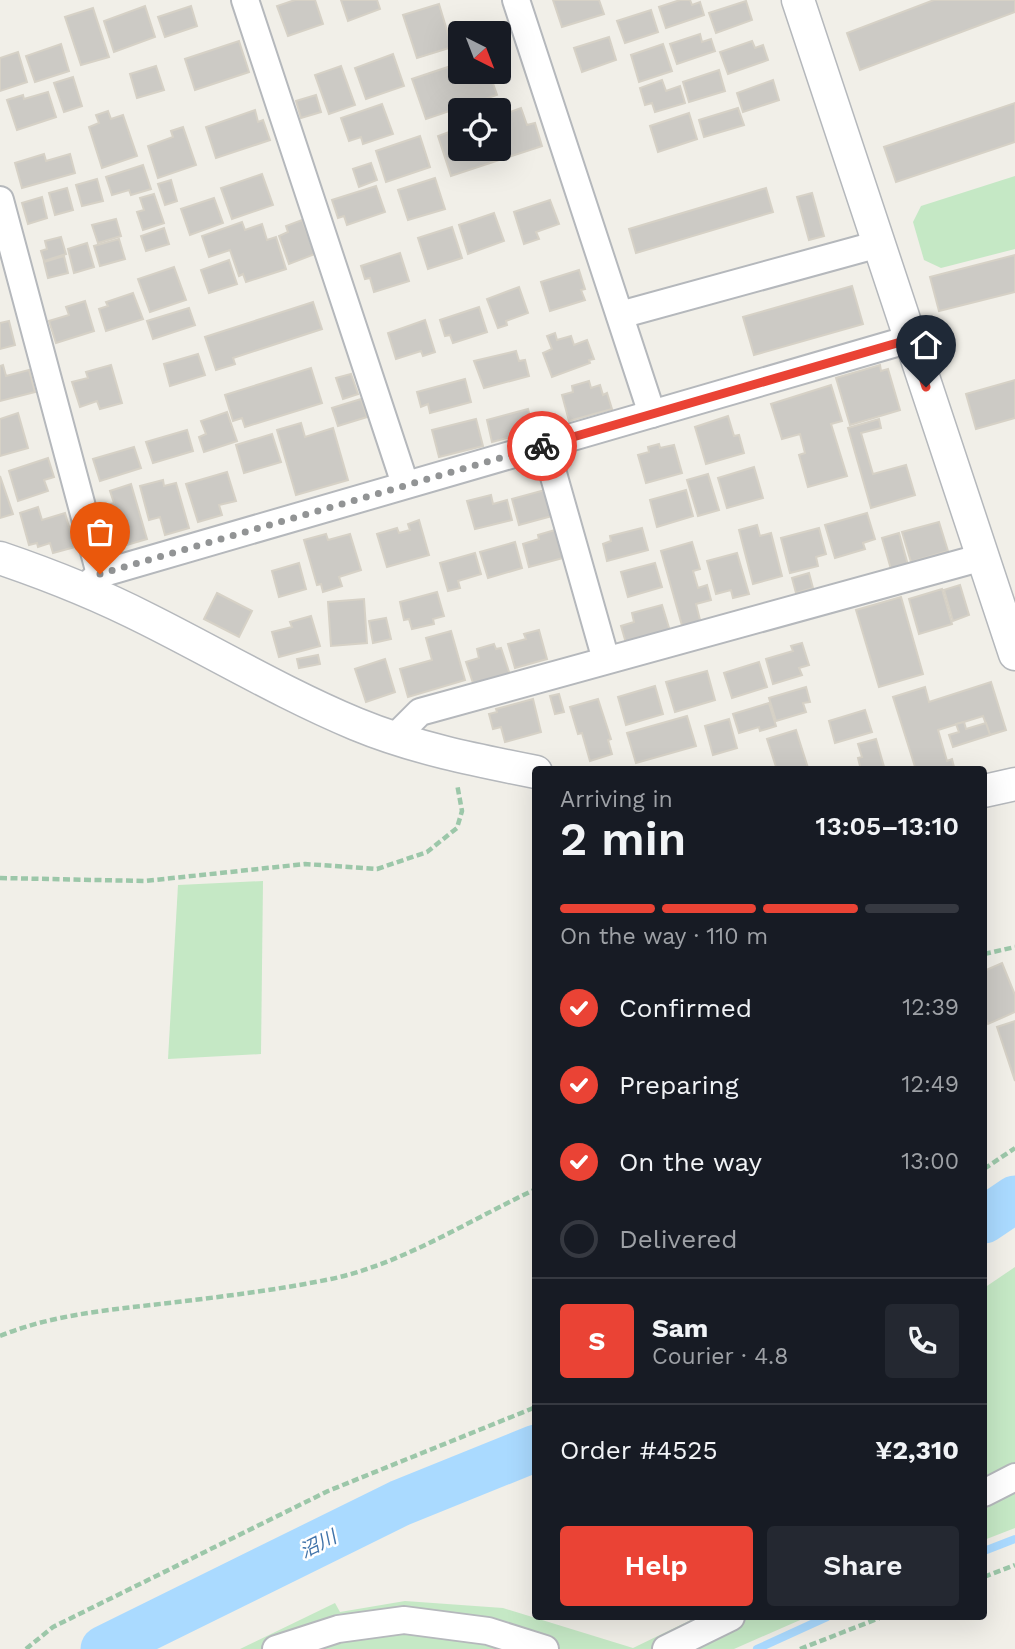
<!DOCTYPE html>
<html lang="en">
<head>
<meta charset="utf-8">
<style>
  body { margin:0; font-family:"Work Sans","Noto Sans JP",sans-serif; background:#242831; color:#f1f3f6; height:100vh; display:flex; flex-direction:column; font-size:26px; white-space:nowrap }
  * { box-sizing:border-box; margin:0 }
  p { font-size:23px; color:#9ea1a6 }
  .icon { flex:none; width:38px; height:38px; fill:none; stroke:currentColor; stroke-width:2; stroke-linecap:round; stroke-linejoin:round }
  .map { position:relative; flex:1; overflow:hidden }
  .panel { position:absolute; left:532px; top:766px; width:455px; height:854px; display:flex; flex-direction:column; background:#171b24; border-radius:7px; box-shadow:0 7px 28px #0002 }
  .panel>* { flex:none }
  .needle { width:46px; rotate:138deg }
  .fabs { position:absolute; left:448px; top:21px; display:grid; gap:14px }
  .fabs a { display:grid; place-items:center; width:63px; height:63px; border-radius:7px; background:#171b24; box-shadow:0 7px 28px #0002; font-size:35px }
  .pin { position:absolute; display:grid; place-items:center; width:60px; height:60px; color:#fff; margin:-72px -30px; border-radius:50% 50% 50% 0; rotate:-45deg; box-shadow:0 0 7px #0007 }
  .pin .icon { rotate:45deg }
  .courier { position:absolute; display:grid; place-items:center; width:70px; height:70px; margin:-35px; border:5px solid #ea4335; border-radius:50%; background:#fff; color:#222; box-shadow:0 2px 9px #0007 }
  .summary em { font-style:normal; font-weight:600 }
  .summary div { display:flex; flex-direction:column-reverse }
  .summary { display:flex; align-items:center; justify-content:space-between; height:119px; padding:0 28px }
  h1 { font-size:46px; font-weight:600; line-height:52px }
  .bar { display:grid; grid-template-columns:repeat(4,1fr); gap:10px 7px; align-content:center; height:84px; padding:0 28px }
  .bar i { height:9px; border-radius:5px; background:#363941 }
  .bar .current { background:#ea4335 }
  .bar p { grid-column:span 4 }
  .line { display:flex; align-items:center; gap:18px; padding:0 28px; border-top:2px solid #363941 }
  .line div { flex:1 }
  .round { display:grid; place-items:center; flex:none; width:74px; height:74px; border-radius:7px; background:#242831 }
  ol { padding:0 28px; list-style:none }
  li { display:flex; align-items:center; gap:21px; height:77px }
  li p { margin-inline-start:auto }
  li .icon { padding:7px; border-radius:50%; background:#ea4335; color:#fff; stroke-width:4 }
  li:last-child { color:#9ea1a6 }
  li i { width:38px; height:38px; border:4px solid #363941; border-radius:50% }
  .button { display:flex; gap:14px; margin-top:auto; padding:14px 28px }
  .button a { flex:1; height:80px; border-radius:7px; background:#ea4335; color:#fff; font-size:28px; font-weight:600; line-height:80px; text-align:center }
  .button a+a { background:#242831; color:#f1f3f6 }
  .map>svg:first-child { display:block }
  .green { fill:#c5e8c5 }
  .lines { fill:none; stroke-linecap:round; stroke-linejoin:round }
  .stream { stroke:#aadaff; stroke-width:8 }
  .river { stroke:#aadaff; stroke-width:47 }
  .building { fill:#cccac5; stroke:#d6d1c6; stroke-width:2 }
  .minor-casing { stroke:#b5b8bc; stroke-width:30 }
  .tertiary-casing { stroke:#b5b8bc; stroke-width:35 }
  .path { stroke:#9cc7a9; stroke-width:4.5; stroke-dasharray:7 3.5; stroke-linecap:butt }
  .minor { stroke:#fff; stroke-width:26 }
  .tertiary { stroke:#fff; stroke-width:32 }
  .done { stroke:#929495; stroke-width:7; stroke-dasharray:0 12.6 }
  .route { stroke:#ea4335; stroke-width:9 }
  .labels { text-anchor:middle; dominant-baseline:central; stroke-width:5; stroke-linejoin:round; paint-order:stroke }
  .water-label { font-size:19px; font-style:italic; fill:#4174aa; stroke:#fff }
</style>
</head>
<body>
<div class="map">
<svg width="1015" height="1649" viewBox="0 0 1015 1649">
  <rect width="100%" height="100%" fill="#f1efe8"/>
  <g class="green">
    <path d="M1015 176V249L941 268 924 260 913 222 921 206Z"/>
    <path d="M263 881 261 1054 168 1059 178 885Z"/>
    <path d="M1015 1267V1528L984 1540V1288Z"/>
    <path d="M405 1601 503 1608 633 1648 697 1617H807L734 1649H240L335 1603 340 1612Z"/>
  </g>
  <g class="lines">
    <g class="stream">
      <path d="M984 1551 1015 1539"/>
      <path d="M757 1649 827 1617"/>
    </g>
    <g class="river">
      <path d="M984 1220 1015 1199"/>
      <path d="M104 1649 400 1503 536 1448"/>
    </g>
  </g>
  <g class="building">
    <path d="M295 0H315L323 24 288 36 277 6Z"/>
    <path d="M341 0H377L380 9 348 21Z"/>
    <path d="M553 0H599L604 14 562 27Z"/>
    <path d="M680 0H690L692 5 700 2 704 15 666 28 659 7Z"/>
    <path d="M934 0H1015V12L860 70 847 33Z"/>
    <path d="M746 1 752 20 716 33 709 13Z"/>
    <path d="M439 4 452 47 417 58 403 15Z"/>
    <path d="M145 6 155 37 114 52 104 21Z"/>
    <path d="M191 6 197 26 165 37 158 17Z"/>
    <path d="M93 8 109 57 81 65 65 17Z"/>
    <path d="M651 10 658 32 625 43 617 21Z"/>
    <path d="M700 34 702 42 711 39 715 51 677 64 670 44Z"/>
    <path d="M609 37 616 60 582 72 574 48Z"/>
    <path d="M239 41 249 72 195 90 185 59Z"/>
    <path d="M752 41 755 48 763 45 768 60 728 74 720 52Z"/>
    <path d="M61 44 69 71 35 82 26 56Z"/>
    <path d="M663 44 672 71 639 82 631 55Z"/>
    <path d="M18 52 27 82 0 91V58Z"/>
    <path d="M393 54 404 86 366 99 355 68Z"/>
    <path d="M460 63V72H489L497 95 426 119 412 79Z"/>
    <path d="M156 66 164 90 137 98 130 74Z"/>
    <path d="M341 66 355 105 329 114 315 75Z"/>
    <path d="M719 70 725 91 689 102 683 82Z"/>
    <path d="M73 77 82 106 64 112 54 83Z"/>
    <path d="M662 80 666 91 680 86 685 103 655 112 652 103 645 105 640 88Z"/>
    <path d="M773 80 779 100 743 112 737 93Z"/>
    <path d="M48 92 56 117 17 130 7 100 23 95 24 99Z"/>
    <path d="M316 95 321 112 301 118 296 101Z"/>
    <path d="M1015 103V142L896 182 884 147Z"/>
    <path d="M382 104 393 134 363 144 361 137 349 141 341 118Z"/>
    <path d="M521 108 527 125 535 123 542 146 451 176 438 136 460 128V149H499V116Z"/>
    <path d="M738 108 744 125 704 137 699 120Z"/>
    <path d="M255 110 258 122 263 120 270 140 216 158 206 127Z"/>
    <path d="M108 111 111 119 123 115 137 156 102 168 89 127 99 123 96 115Z"/>
    <path d="M689 113 697 139 658 152 650 126Z"/>
    <path d="M183 127 196 165 158 178 148 146 173 137 171 131Z"/>
    <path d="M420 136 430 167 386 182 376 151Z"/>
    <path d="M44 154 46 161 70 154 75 173 22 188 15 163Z"/>
    <path d="M371 163 377 180 359 187 353 169Z"/>
    <path d="M143 165 151 189 131 195 129 190 112 195 106 177Z"/>
    <path d="M262 174 273 205 232 219 221 188Z"/>
    <path d="M435 178 445 209 408 220 398 190Z"/>
    <path d="M97 179 103 201 82 206 76 185Z"/>
    <path d="M171 180 177 201 165 205 158 184Z"/>
    <path d="M376 186 385 212 347 225 344 216 338 218 332 200Z"/>
    <path d="M67 188 73 210 55 215 49 193Z"/>
    <path d="M766 188 773 212 636 253 629 229Z"/>
    <path d="M812 193 824 236 809 240 797 197Z"/>
    <path d="M154 194 164 223 143 230 137 212 144 210 140 198Z"/>
    <path d="M42 197 47 218 28 224 22 203Z"/>
    <path d="M214 198 223 223 190 235 181 209Z"/>
    <path d="M550 200 559 224 536 232 539 239 524 244 514 212Z"/>
    <path d="M494 213 504 241 468 254 459 225Z"/>
    <path d="M116 219 121 236 98 243 92 225Z"/>
    <path d="M302 220 315 254 289 264 279 236 288 232 286 226Z"/>
    <path d="M242 222 245 230 262 224 267 240 276 237 286 269 246 282 243 274 239 276 230 250 209 257 202 236Z"/>
    <path d="M452 227 462 258 428 269 418 238Z"/>
    <path d="M164 228 169 244 146 251 141 236Z"/>
    <path d="M61 237 66 254 44 261 41 251 47 249 45 241Z"/>
    <path d="M119 239 125 259 100 266 94 246Z"/>
    <path d="M87 243 94 267 74 273 68 249Z"/>
    <path d="M400 253 409 281 374 292 370 278 365 279 361 266Z"/>
    <path d="M1015 255V292L939 311 930 277Z"/>
    <path d="M64 256 68 273 48 278 44 262Z"/>
    <path d="M229 260 237 284 209 293 201 270Z"/>
    <path d="M174 267 186 300 150 312 138 279Z"/>
    <path d="M579 270 585 289 581 290 585 300 550 311 541 282Z"/>
    <path d="M852 286 863 324 754 355 743 317Z"/>
    <path d="M519 287 528 313 506 321 507 325 498 328 487 299Z"/>
    <path d="M133 293 143 319 106 331 99 309 108 306 106 302Z"/>
    <path d="M85 301 94 331 56 343 49 321 69 315 66 307Z"/>
    <path d="M313 302 322 329 233 358 235 364 216 370 205 337Z"/>
    <path d="M479 307 487 332 453 343 450 335 445 336 440 320Z"/>
    <path d="M189 308 195 325 153 339 147 321Z"/>
    <path d="M425 320 435 352 423 356 421 351 396 359 388 333Z"/>
    <path d="M9 321 15 345 0 349V323Z"/>
    <path d="M555 333 557 340 571 336 574 345 587 340 594 359 589 360 590 363 552 377 543 353 552 349 547 336Z"/>
    <path d="M516 351 519 361 525 360 529 376 484 388 474 361Z"/>
    <path d="M198 354 205 375 170 386 164 364Z"/>
    <path d="M3 365 6 376 29 370 35 392 0 401V366Z"/>
    <path d="M111 365 122 403 100 409 97 401 80 407 72 382 88 378 86 372Z"/>
    <path d="M880 365 881 371 888 369 900 410 850 425 836 378Z"/>
    <path d="M311 368 322 403 245 427 242 418 233 421 225 395Z"/>
    <path d="M351 374 358 394 343 399 336 378Z"/>
    <path d="M465 379 471 402 430 413 428 404 421 407 417 392Z"/>
    <path d="M1015 380V418L976 429 966 394Z"/>
    <path d="M589 381 591 388 600 385 603 395 607 393 612 409 569 421 562 395 573 392 572 386Z"/>
    <path d="M831 385 842 421 831 424 847 476 808 487 799 455 805 453 800 434 782 439 771 404Z"/>
    <path d="M361 399 367 417 338 426 332 408Z"/>
    <path d="M528 409 534 431 492 442 487 420Z"/>
    <path d="M227 412 237 441 204 452 199 437 206 434 201 421Z"/>
    <path d="M18 413 28 448 0 456V419Z"/>
    <path d="M728 416 734 436 739 435 744 453 706 464 695 427Z"/>
    <path d="M476 419 483 446 439 457 432 430Z"/>
    <path d="M879 419 881 428 861 433 873 474 906 465 915 495 871 508 848 428Z"/>
    <path d="M301 423 305 437 333 428 348 480 296 495 277 430Z"/>
    <path d="M187 430 193 451 153 463 146 442Z"/>
    <path d="M272 434 281 462 244 473 236 445Z"/>
    <path d="M659 444 660 448 674 445 682 473 646 483 638 455 649 452 648 447Z"/>
    <path d="M134 447 141 468 100 481 93 459Z"/>
    <path d="M48 458 54 477 44 480 48 491 18 501 9 471Z"/>
    <path d="M754 467 763 498 727 508 718 478Z"/>
    <path d="M227 472 236 501 219 505 222 515 198 522 186 484Z"/>
    <path d="M708 474 719 510 698 516 687 480Z"/>
    <path d="M0 476 13 514 0 518Z"/>
    <path d="M163 480 164 486 176 483 189 528 165 535 160 517 149 520 140 486Z"/>
    <path d="M131 484 147 539 113 549 101 507 114 503 110 491Z"/>
    <path d="M545 490 552 516 519 525 512 499Z"/>
    <path d="M686 490 693 516 657 527 650 500Z"/>
    <path d="M491 495 493 504 507 500 512 520 475 529 467 501Z"/>
    <path d="M38 507 42 520 65 513 75 547 53 553 50 543 38 547 37 543 29 545 20 513Z"/>
    <path d="M867 513 875 539 863 543 865 549 835 558 825 525Z"/>
    <path d="M419 520 429 555 387 567 377 534 397 528 399 533 410 530 408 524Z"/>
    <path d="M939 522 948 551 911 562 902 532Z"/>
    <path d="M757 525 760 536 771 533 782 576 753 584 739 530Z"/>
    <path d="M642 528 648 550 607 561 603 544 611 541 610 536Z"/>
    <path d="M819 528 826 554 816 557 818 566 790 573 781 538Z"/>
    <path d="M555 530 563 558 529 567 523 544 539 539 538 535Z"/>
    <path d="M899 533 908 565 891 569 882 538Z"/>
    <path d="M326 534 328 540 350 534 361 570 339 577 342 586 323 592 321 584 317 585 304 540Z"/>
    <path d="M515 542 522 568 488 578 480 552Z"/>
    <path d="M692 542 700 569 693 571 698 588 707 585 711 600 696 604 701 624 683 629 661 551Z"/>
    <path d="M475 553 481 574 458 581 460 588 448 591 440 563Z"/>
    <path d="M737 553 749 594 733 598 731 590 716 594 707 561Z"/>
    <path d="M299 563 306 589 279 597 272 571Z"/>
    <path d="M655 563 662 587 628 597 621 572Z"/>
    <path d="M809 573 813 588 796 593 792 578Z"/>
    <path d="M960 585 969 615 953 621 944 590Z"/>
    <path d="M942 589 952 624 919 634 909 599Z"/>
    <path d="M437 592 444 616 433 619 434 624 412 629 409 619 404 620 400 602Z"/>
    <path d="M217 593 252 611 239 637 204 619Z"/>
    <path d="M901 597 923 674 879 687 856 610Z"/>
    <path d="M364 599 367 643 331 646 328 602Z"/>
    <path d="M662 605 670 631 626 643 621 626 634 622 632 613Z"/>
    <path d="M311 616 320 646 279 657 272 632 292 627 290 622Z"/>
    <path d="M386 618 391 639 373 643 369 621Z"/>
    <path d="M539 630 547 659 515 668 508 644 526 639 524 634Z"/>
    <path d="M451 631 465 680 408 697 400 669 432 660 426 638Z"/>
    <path d="M802 643 809 665 799 668 802 675 773 684 766 659 793 651 791 646Z"/>
    <path d="M494 644 496 649 501 648 510 675 474 686 466 662 479 658 477 649Z"/>
    <path d="M318 655 320 664 299 668 297 659Z"/>
    <path d="M385 659 395 692 366 702 355 669Z"/>
    <path d="M759 662 767 687 732 698 724 673Z"/>
    <path d="M707 671 715 700 675 712 666 682Z"/>
    <path d="M991 682 1006 730 990 735 983 716 938 730 947 761 952 759 954 767 944 770H916L893 697 925 687 929 702Z"/>
    <path d="M655 686 663 714 626 725 618 697Z"/>
    <path d="M806 687 810 702 803 703 806 712 776 721 769 698Z"/>
    <path d="M559 694 564 712 555 714 550 696Z"/>
    <path d="M533 699 541 732 505 742 501 727 493 729 489 714 497 712 496 709Z"/>
    <path d="M598 699 611 739 608 740 612 754 590 761 582 733 578 734 570 707Z"/>
    <path d="M769 703 776 726 760 731 759 727 739 733 733 714Z"/>
    <path d="M865 710 872 732 835 743 829 721Z"/>
    <path d="M687 716 696 746 636 763 627 733Z"/>
    <path d="M729 719 737 748 713 755 705 726Z"/>
    <path d="M964 722 966 729 986 723 990 735 953 747 949 735 959 732 956 724Z"/>
    <path d="M796 730 808 768 777 770 767 739Z"/>
    <path d="M876 739 885 770H861L858 758 862 757 858 744Z"/>
    <path d="M1002 963 1015 995V1012L988 1024 984 1013V971Z"/>
    <path d="M1015 1021V1081L997 1027Z"/>
  </g>
  <g class="lines">
    <g class="minor-casing">
      <g id="minor">
        <path d="M245 0 405 484"/>
        <path d="M516 0 652 414"/>
        <path d="M0 200 100 574"/>
        <path d="M620 315 879 244"/>
        <path d="M545 445 606 660"/>
        <path d="M83 589 100 574 910 339"/>
        <path d="M394 738 420 712 983 557"/>
        <path d="M984 1493 1015 1477"/>
        <path d="M276 1649 338 1629 404 1620 488 1631 545 1649"/>
        <path d="M666 1649 731 1617"/>
      </g>
    </g>
    <g class="tertiary-casing">
      <g id="tertiary">
        <path d="M798 0 1015 654"/>
        <path d="M0 558C50 575 100 595 147 619 217 654 284 694 356 724 414 748 475 760 536 772"/>
        <path d="M984 791 1015 784"/>
      </g>
    </g>
    <g class="path">
      <path d="M0 878 145 881 305 864 377 869 427 852 457 828 462 811 457 784"/>
      <path d="M984 954 1015 947"/>
      <path d="M984 1169 1015 1148"/>
      <path d="M0 1336C49 1316 99 1311 151 1305 211 1298 272 1291 331 1279 402 1264 470 1220 536 1189"/>
      <path d="M984 1577 1015 1565"/>
      <path d="M26 1649 53 1627 328 1491 536 1407"/>
      <path d="M800 1649 882 1617"/>
    </g>
    <use href="#minor" class="minor"/>
    <use href="#tertiary" class="tertiary"/>
  </g>
  <g class="lines">
    <path class="done" d="M100 574 542 446"/>
    <path class="route" d="M542 446 911 339 926 387"/>
  </g>
  <g class="labels">
    <g class="water-label">
      <text transform="translate(318 1544) rotate(-26)">沼川</text>
    </g>
  </g>
</svg>
<div class="fabs">
<a><svg class="needle" viewBox="-14 -14 28 28"><path d="M0-13l5 13h-10z" fill="#e53935"/><path d="M0 13l5-13h-10z" fill="#9ea1a6"/></svg></a>
<a><svg class="icon" aria-label="locate" viewBox="0 0 24 24"><circle cx="12" cy="12" r="6"/><path d="M12 2v4M12 18v4M2 12h4M18 12h4"/></svg></a>
</div>
<div class="pin" style="left:100px;top:574px;background:#ea580c"><svg class="icon" aria-label="bag" viewBox="0 0 24 24"><path d="M5 8h14l-1 12H6zM9 8a3 3 0 0 1 6 0"/></svg></div>
<div class="pin" style="left:926px;top:387px;background:#1f2937"><svg class="icon" aria-label="home" viewBox="0 0 24 24"><path d="M3 11l9-7 9 7M6 9v11h12V9"/></svg></div>
<div class="courier" style="left:542px;top:446px"><svg class="icon" aria-label="bike" viewBox="0 0 24 24"><circle cx="6" cy="16" r="4"/><circle cx="18" cy="16" r="4"/><path d="M6 16l4-8h5l3 8M10 8l3 8H6M13 5h3"/></svg></div>
<section class="panel">
<div class="summary"><div><h1>2 min</h1><p>Arriving in</p></div><em>13:05–13:10</em></div>
<div class="bar"><i class="current"></i><i class="current"></i><i class="current"></i><i></i><p>On the way · 110 m</p></div>
<ol>
<li><svg class="icon" aria-label="check" viewBox="0 0 24 24"><path d="M5 12l5 5 9-10"/></svg>Confirmed<p>12:39</p></li>
<li><svg class="icon" aria-label="check" viewBox="0 0 24 24"><path d="M5 12l5 5 9-10"/></svg>Preparing<p>12:49</p></li>
<li><svg class="icon" aria-label="check" viewBox="0 0 24 24"><path d="M5 12l5 5 9-10"/></svg>On the way<p>13:00</p></li>
<li><i></i>Delivered</li>
</ol>
<div class="line" style="height:126px"><b class="round" style="background:#ea4335;color:#fff">S</b><div><b>Sam</b><p>Courier · 4.8</p></div><a class="round"><svg class="icon" aria-label="phone" viewBox="0 0 24 24"><path d="M5 4h4l2 5-3 2q2 4 5 5l2-3 5 2v4C11 20 4 13 5 4z"/></svg></a></div>
<div class="line" style="height:91px"><div>Order #4525</div><b>¥2,310</b></div>
<div class="button"><a>Help</a><a>Share</a></div>
</section>
</div>
</body>
</html>
